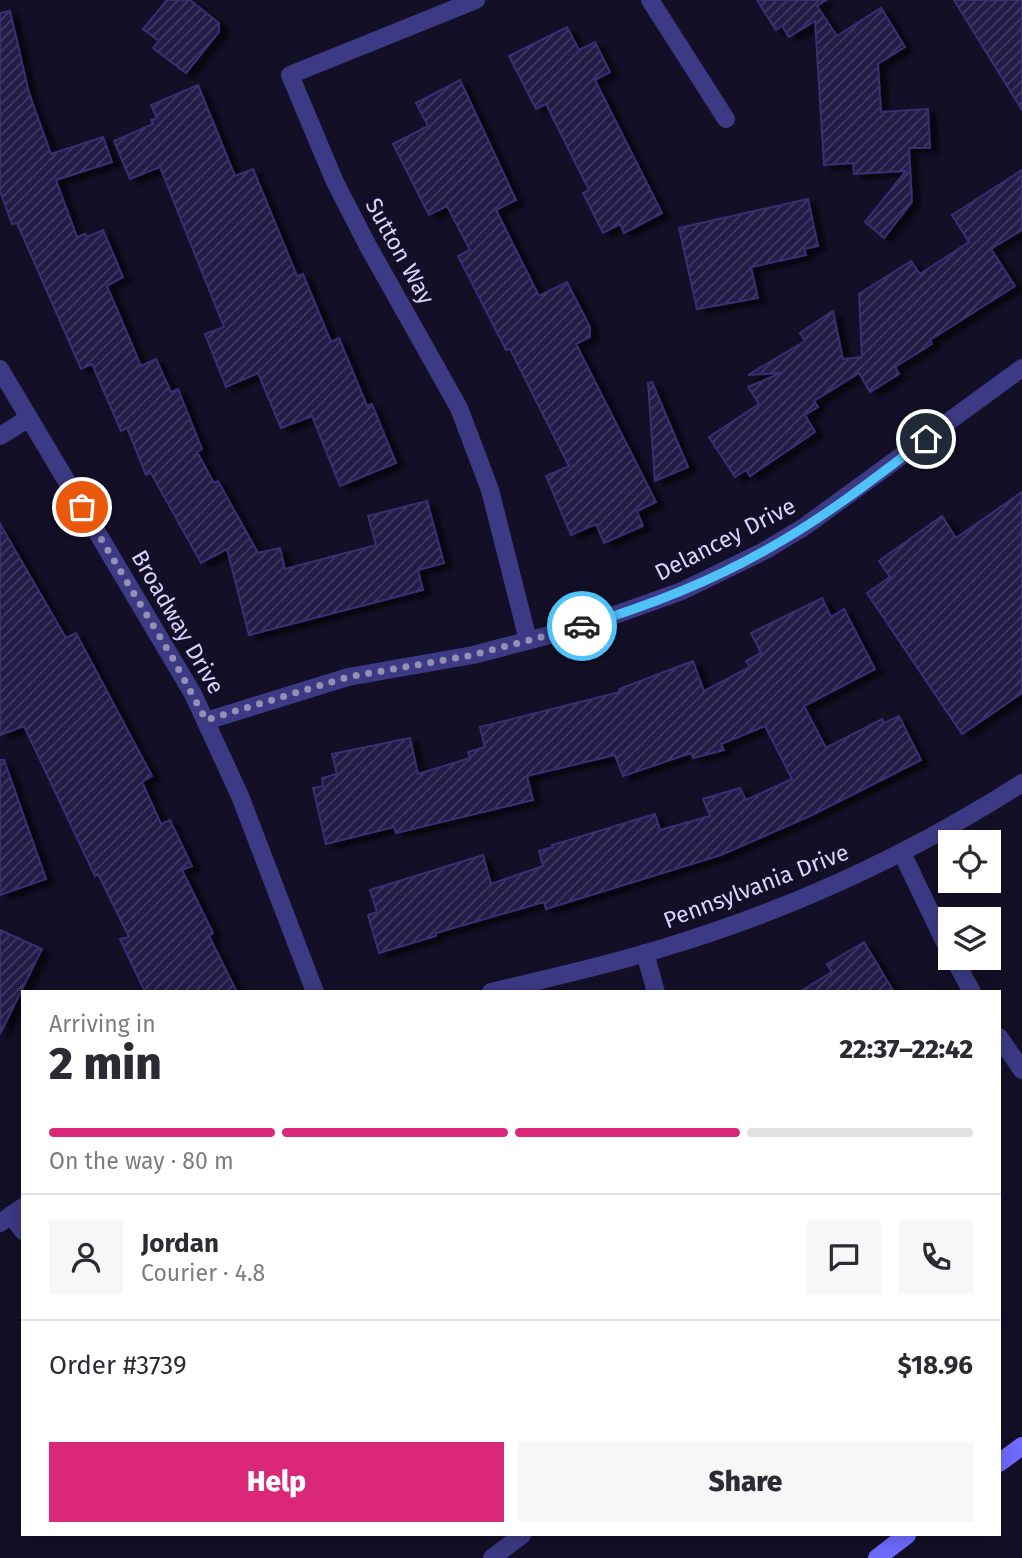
<!DOCTYPE html>
<html lang="en">
<head>
<meta charset="utf-8">
<style>
  body { margin:0; font-family:"Fira Sans",sans-serif; background:#f7f7f7; color:#2b2b33; height:100vh; display:flex; flex-direction:column; font-size:26px; white-space:nowrap }
  * { box-sizing:border-box; margin:0 }
  p { font-size:23px; color:#7c7c81 }
  .icon { flex:none; width:38px; height:38px; fill:none; stroke:currentColor; stroke-width:2; stroke-linecap:round; stroke-linejoin:round }
  .map { position:relative; flex:1; overflow:hidden }
  .drawer { position:absolute; left:21px; top:990px; width:980px; height:546px; display:flex; flex-direction:column; background:#fff; border-radius:0px; box-shadow:0 4px 18px #0003 }
  .drawer>* { flex:none }
  .buttons { position:absolute; left:938px; top:830px; display:grid; gap:14px }
  .buttons a { display:grid; place-items:center; width:63px; height:63px; border-radius:0px; background:#fff; box-shadow:0 4px 18px #0003; font-size:35px }
  .pin { position:absolute; display:grid; place-items:center; width:60px; height:60px; color:#fff; margin:-30px; border:4px solid #fff; border-radius:50%; box-shadow:0 2px 7px #0007 }
  .courier { position:absolute; display:grid; place-items:center; width:70px; height:70px; margin:-35px; border:5px solid #4fc3f7; border-radius:50%; background:#fff; color:#222; box-shadow:0 2px 9px #0007 }
  .head em { font-style:normal; font-weight:800 }
  .head div { display:flex; flex-direction:column-reverse }
  .head { display:flex; align-items:center; justify-content:space-between; height:119px; padding:0 28px }
  h1 { font-size:46px; font-weight:800; line-height:52px }
  .bar { display:grid; grid-template-columns:repeat(4,1fr); gap:10px 7px; align-content:center; height:84px; padding:0 28px }
  .bar i { height:9px; border-radius:5px; background:#e1e1e2 }
  .bar .active { background:#db2777 }
  .bar p { grid-column:span 4 }
  .line { display:flex; align-items:center; gap:18px; padding:0 28px; border-top:2px solid #e1e1e2 }
  .line div { flex:1 }
  .round { display:grid; place-items:center; flex:none; width:74px; height:74px; border-radius:0px; background:#f7f7f7 }
  .action { display:flex; gap:14px; margin-top:auto; padding:14px 28px }
  .action a { flex:1; height:80px; border-radius:0px; background:#db2777; color:#fff; font-size:28px; font-weight:800; line-height:80px; text-align:center }
  .action a+a { background:#f7f7f7; color:#2b2b33 }
  .map>svg:first-child { display:block }
  .building { fill:url(#building-hatch); stroke:#3b2d73; stroke-width:2; filter:url(#shadow) }
  .lines { fill:none; stroke-linecap:round; stroke-linejoin:round }
  .minor { stroke:#3d3a85; stroke-width:18 }
  .secondary { stroke:#6f6bff; stroke-width:18 }
  .done { stroke:#948fb3; stroke-width:7; stroke-dasharray:0 12.6 }
  .route { stroke:#4fc3f7; stroke-width:9 }
  .labels { text-anchor:middle; dominant-baseline:central; stroke-width:5; stroke-linejoin:round; paint-order:stroke }
  .street-label { font-size:23px; fill:#d9d4ff; stroke:#130f26 }
</style>
</head>
<body>
<div class="map">
<svg width="1022" height="1558" viewBox="0 0 1022 1558">
  <defs>
    <pattern id="building-hatch" width="6" height="6" patternUnits="userSpaceOnUse" patternTransform="scale(1.75)"><rect width="6" height="6" fill="#241b47"/><path d="M-1 1l2-2M0 6l6-6M5 7l2-2" fill="none" stroke="#433b63"/></pattern>
    <filter id="shadow"><feDropShadow dx="8" dy="4.5" stdDeviation="2" flood-color="#0009"/></filter>
  </defs>
  <rect width="100%" height="100%" fill="#130f26"/>
  <g class="building">
    <path d="M167 0H190L219 23V32L186 73 153 48 159 41 143 29Z"/>
    <path d="M757 0H826L817 6 837 36 881 8 905 47 878 64 881 112 928 109 930 148H909L912 202 884 238 865 222 906 171 854 174 853 163 824 165 815 21 789 37 782 26 776 30Z"/>
    <path d="M954 0H1022V110Z"/>
    <path d="M10 11 29 93 51 154 103 137 112 162 56 180 77 237 85 234 87 237 103 230 123 277 107 286 141 366 156 359 171 392 178 389 202 449 197 452 214 483 218 481 258 553 280 548 285 569 376 545 368 516 427 501 444 563 418 570 423 590 249 635 227 549 201 563 151 473 146 475 127 428 121 431 92 364 81 369 17 223 12 224 0 191V13Z"/>
    <path d="M567 27 579 50 595 42 610 72 595 80 662 213 624 233 620 224 603 233 583 193 589 190 546 104 536 109 509 56Z"/>
    <path d="M460 80 516 200 496 210 539 296 567 282 590 327V337L576 344 656 502 637 511 643 526 604 543 596 524 571 535 546 476 569 466 510 349 506 350 458 256 470 250 447 206 429 215 393 144 428 126 416 103Z"/>
    <path d="M198 85 235 176 253 169 297 276 303 274 331 342 339 338 367 406 372 404 396 463 340 486 312 416 281 428 258 373 226 387 205 334 224 327 160 167 130 179 114 141 153 124 151 120 157 118 151 105Z"/>
    <path d="M1022 170V230L991 249 1015 286 930 340 932 344 895 367 899 374 870 392 859 373 814 401 818 407 805 415 815 432 750 476 746 470 735 477 709 437 759 404 748 387 781 373 748 375 805 341 800 333 833 311 843 359 862 357 859 294 911 261 920 274 969 242 952 215Z"/>
    <path d="M808 199 818 246 804 249 806 255 751 267 758 298 697 309 679 228Z"/>
    <path d="M652 382 688 467 655 481 648 383Z"/>
    <path d="M1022 492V693L962 734 867 593 890 577 879 561 942 516 956 538Z"/>
    <path d="M0 524 66 638 76 633 152 776 142 782 161 824 170 820 192 866 182 870 213 933 209 936 237 992H145L120 939 129 937 98 874 95 876 24 726 0 735Z"/>
    <path d="M822 598 831 617 844 609 875 669 804 706 826 748 882 719 884 723 899 716 921 760 812 815 721 855 546 909 544 902 436 933V936L379 953 368 915 377 912 370 890 483 855 491 884 543 866 539 851 553 847 552 845 655 814 660 830 710 816 703 799 740 788 746 800 792 779 765 726 721 744 724 750 693 758 691 753 623 776 615 755 527 776 533 800 396 833 394 827 326 844 313 788 323 786 322 778 337 774 332 754 410 738 418 774 470 758 468 752 485 747 480 727 620 692 619 689 693 661 704 691 750 667 746 661 761 653 751 633Z"/>
    <path d="M0 760H4L46 879 0 895Z"/>
    <path d="M0 930 42 949 0 1034Z"/>
    <path d="M864 942 894 992H799L832 972 827 964Z"/>
  </g>
  <g class="lines">
    <g class="minor">
      <path d="M476 0 290 75 335 182 368 246 459 408 490 490 528 640"/>
      <path d="M650 0 726 119"/>
      <path d="M0 369 193 694 240 796 315 992"/>
      <path d="M0 436 29 418"/>
      <path d="M206 721 348 677 473 655 584 626 682 591 764 551 804 527 1022 368"/>
      <path d="M902 853 950 953"/>
      <path d="M645 953 656 992"/>
      <path d="M953 957 972 992"/>
      <path d="M491 992C549 978 609 965 666 947 792 909 911 854 1022 783"/>
      <path d="M999 1037 1022 1070"/>
      <path d="M11 1215 23 1231"/>
      <path d="M0 1223 23 1207"/>
      <path d="M492 1558 522 1535"/>
    </g>
    <g class="secondary">
      <path d="M999 1463 1022 1446"/>
      <path d="M877 1558 907 1535"/>
    </g>
  </g>
  <g class="lines">
    <path class="done" d="M82 507 172 657 206 720 348 677 473 655 582 626"/>
    <path class="route" d="M582 626C645 607 706 584 764 551 821 520 874 479 926 439"/>
  </g>
  <g class="labels">
    <g class="street-label">
      <text transform="translate(400 251) rotate(61)">Sutton Way</text>
      <text transform="translate(725 539) rotate(-27)">Delancey Drive</text>
      <text transform="translate(178 622) rotate(60)">Broadway Drive</text>
      <text transform="translate(756 886) rotate(-21)">Pennsylvania Drive</text>
    </g>
  </g>
</svg>
<div class="buttons">
<a><svg class="icon" aria-label="locate" viewBox="0 0 24 24"><circle cx="12" cy="12" r="6"/><path d="M12 2v4M12 18v4M2 12h4M18 12h4"/></svg></a>
<a><svg class="icon" aria-label="layers" viewBox="0 0 24 24"><path d="M12 4l9 5-9 5-9-5zM3 14l9 5 9-5"/></svg></a>
</div>
<div class="pin" style="left:82px;top:507px;background:#ea580c"><svg class="icon" aria-label="bag" viewBox="0 0 24 24"><path d="M5 8h14l-1 12H6zM9 8a3 3 0 0 1 6 0"/></svg></div>
<div class="pin" style="left:926px;top:439px;background:#1f2937"><svg class="icon" aria-label="home" viewBox="0 0 24 24"><path d="M3 11l9-7 9 7M6 9v11h12V9"/></svg></div>
<div class="courier" style="left:582px;top:626px"><svg class="icon" aria-label="car" viewBox="0 0 24 24"><path d="M5 17H2v-5l4-1 3-4h7l3 4 3 1v5h-3M9 17h6M6 11h13"/><circle cx="7" cy="17" r="2"/><circle cx="17" cy="17" r="2"/></svg></div>
<section class="drawer">
<div class="head"><div><h1>2 min</h1><p>Arriving in</p></div><em>22:37–22:42</em></div>
<div class="bar"><i class="active"></i><i class="active"></i><i class="active"></i><i></i><p>On the way · 80 m</p></div>
<div class="line" style="height:126px"><a class="round"><svg class="icon" aria-label="person" viewBox="0 0 24 24"><circle cx="12" cy="8" r="4"/><path d="M4 21q1-7 8-7t8 7"/></svg></a><div><b>Jordan</b><p>Courier · 4.8</p></div><a class="round"><svg class="icon" aria-label="chat" viewBox="0 0 24 24"><path d="M4 5h16v11H9l-5 4z"/></svg></a><a class="round"><svg class="icon" aria-label="phone" viewBox="0 0 24 24"><path d="M5 4h4l2 5-3 2q2 4 5 5l2-3 5 2v4C11 20 4 13 5 4z"/></svg></a></div>
<div class="line" style="height:91px"><div>Order #3739</div><b>$18.96</b></div>
<div class="action"><a>Help</a><a>Share</a></div>
</section>
</div>
</body>
</html>
